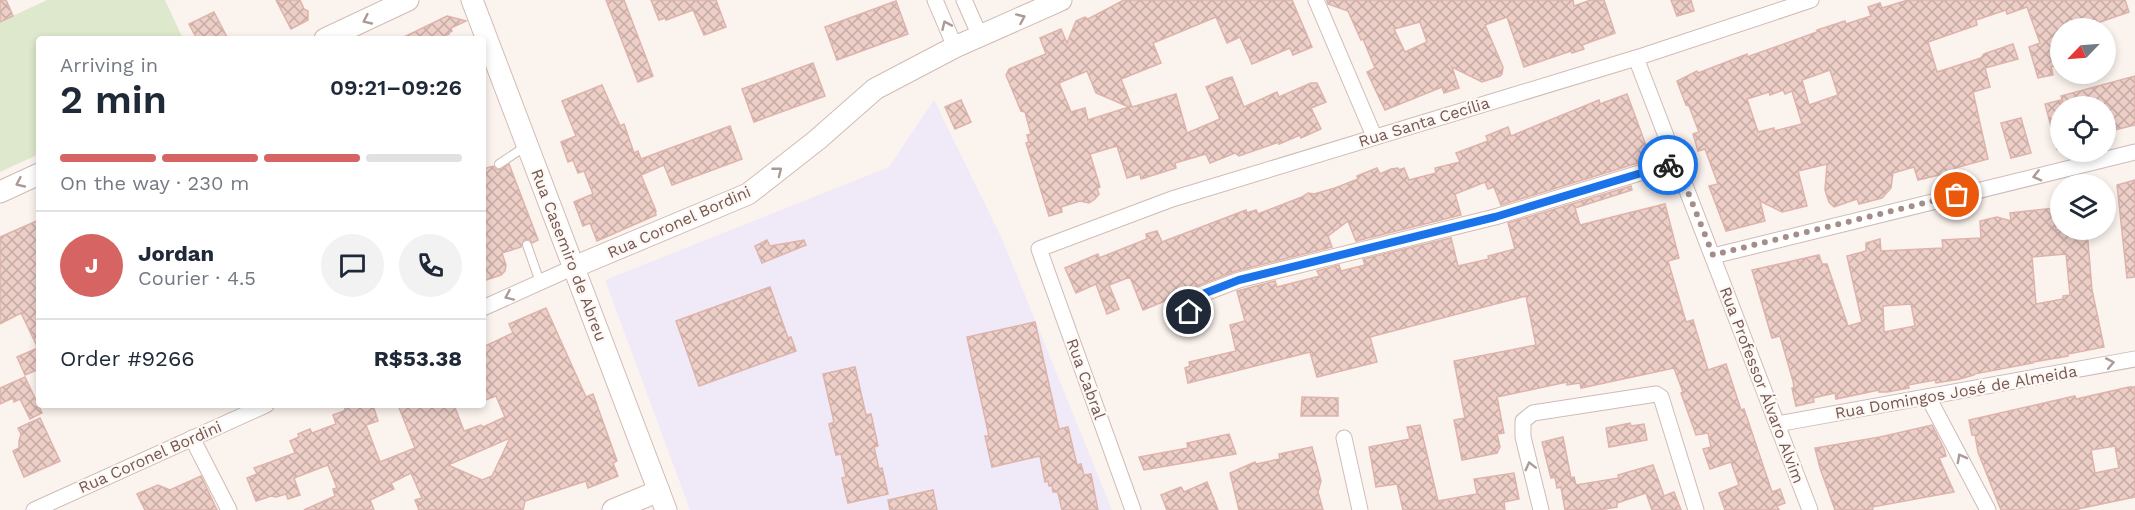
<!DOCTYPE html>
<html lang="en">
<head>
<meta charset="utf-8">
<style>
  body { margin:0; font-family:"Work Sans",sans-serif; background:#f2f2f3; color:#1f2937; height:100vh; display:flex; flex-direction:column; font-size:22px; white-space:nowrap }
  * { box-sizing:border-box; margin:0 }
  p { font-size:20px; color:#747a83 }
  .icon { flex:none; width:33px; height:33px; fill:none; stroke:currentColor; stroke-width:2; stroke-linecap:round; stroke-linejoin:round }
  .map { position:relative; flex:1; overflow:hidden }
  .panel { position:absolute; left:36px; top:36px; width:450px; height:372px; display:flex; flex-direction:column; background:#fff; border-radius:6px; box-shadow:0 3px 9px #0003 }
  .panel>* { flex:none }
  .needle { width:39px; rotate:245deg }
  .tools { position:absolute; left:2050px; top:18px; display:grid; gap:12px }
  .tools a { display:grid; place-items:center; width:66px; height:66px; border-radius:50%; background:#fff; box-shadow:0 3px 9px #0003; font-size:30px }
  .pin { position:absolute; display:grid; place-items:center; width:51px; height:51px; color:#fff; margin:-26px; border:3px solid #fff; border-radius:50%; box-shadow:0 2px 6px #0007 }
  .courier { position:absolute; display:grid; place-items:center; width:60px; height:60px; margin:-30px; border:4px solid #1a73e8; border-radius:50%; background:#fff; color:#222; box-shadow:0 2px 8px #0007 }
  .overview em { font-style:normal; font-weight:600 }
  .overview div { display:flex; flex-direction:column-reverse }
  .overview { display:flex; align-items:center; justify-content:space-between; height:102px; padding:0 24px }
  h1 { font-size:39px; font-weight:600; line-height:45px }
  .bar { display:grid; grid-template-columns:repeat(4,1fr); gap:9px 6px; align-content:center; height:72px; padding:0 24px }
  .bar i { height:8px; border-radius:4px; background:#e0e1e3 }
  .bar .on { background:#d56463 }
  .bar p { grid-column:span 4 }
  .line { display:flex; align-items:center; gap:15px; padding:0 24px; border-top:2px solid #e0e1e3 }
  .line div { flex:1 }
  .round { display:grid; place-items:center; flex:none; width:63px; height:63px; border-radius:32px; background:#f2f2f3 }
  .map>svg:first-child { display:block }
  .education { fill:#f0eaf8 }
  .green { fill:#dde8cd }
  .building { fill:url(#building-cross-hatch); stroke:#deb3ab; stroke-width:1.5; fill-rule:evenodd }
  .lines { fill:none; stroke-linecap:round; stroke-linejoin:round }
  .lane-casing { stroke:#cebcb6; stroke-width:10 }
  .street-casing { stroke:#cebcb6; stroke-width:17 }
  .secondary-casing { stroke:#d1bbb4; stroke-width:23 }
  .lane { stroke:#fff; stroke-width:8 }
  .street { stroke:#fff; stroke-width:15 }
  .secondary { stroke:#fff; stroke-width:21 }
  .oneway { stroke:#ac9a97 }
  .done { stroke:#a38e89; stroke-width:6; stroke-dasharray:0 10.8 }
  .route { stroke:#1a73e8; stroke-width:8 }
  .labels { text-anchor:middle; dominant-baseline:central; stroke-width:4.5; stroke-linejoin:round; paint-order:stroke }
  .street-label { font-size:16px; fill:#745752; stroke:#fef8f4 }
</style>
</head>
<body>
<div class="map">
<svg width="2135" height="510" viewBox="0 0 2135 510">
  <defs>
    <pattern id="building-cross-hatch" width="8" height="8" patternUnits="userSpaceOnUse" patternTransform="scale(1.5)"><rect width="8" height="8" fill="#edcfc8"/><path d="M0 0l8 8M0 8l8-8" fill="none" stroke="#c5aba5"/></pattern>
  </defs>
  <rect width="100%" height="100%" fill="#fbf3ee"/>
  <path class="education" d="M934 100 1003 241 1112 510H690L605 280 889 167Z"/>
  <path class="green" d="M47 0H165L183 39H39V154L0 172V22Z"/>
  <g class="building">
    <path d="M0 0H6L13 16 0 22Z"/>
    <path d="M276 0H300L304 9 308 11V20L291 29Z"/>
    <path d="M606 0H624L653 76 638 82Z"/>
    <path d="M651 0H716L726 27 704 35 693 10 666 20 665 18 659 20Z"/>
    <path d="M1124 0H1292L1312 47 1293 55 1290 48 1252 64 1240 37 1227 43 1216 17 1153 43 1161 63 1121 79 1132 107 1176 94 1187 133 1220 119 1206 87 1225 79 1232 77 1244 107 1277 92 1279 97 1311 83H1317L1326 102 1311 108 1321 129 1301 138 1300 135 1279 144V142L1239 156 1235 153 1210 163 1206 154 1175 163 1176 168 1141 179 1140 174 1127 178 1117 146 1090 154 1100 187 1097 188 1099 194 1095 199 1089 203 1080 201 1061 207 1062 212 1049 216 1026 143 1029 142 1027 135 1031 134 1025 112 1021 111 1006 75 1009 69 1046 54 1040 38 1061 29 1067 43 1076 21 1085 17 1088 19ZM1087 71 1096 93 1129 107 1088 120 1085 108 1071 112 1059 83Z"/>
    <path d="M1327 0H1573L1574 6 1591 0H1604L1615 33 1582 45 1584 49 1572 53 1571 51 1524 67 1507 17 1485 25 1503 67 1502 74 1500 76 1482 82 1452 67 1459 88 1444 93 1442 87 1385 110 1367 72 1375 68 1363 39 1361 40 1348 11 1328 4ZM1420 22 1427 42 1405 52 1394 29Z"/>
    <path d="M1671 0H1691L1694 11 1677 16Z"/>
    <path d="M1908 0H2125L2129 12 2083 28H2061V64L2051 67 2053 75 2038 78 2029 47 2040 43 2027 7 2007 14 2006 10 1976 20 1977 25 1928 42 1937 72 1981 58 1984 54 2013 44 2018 59 1985 68 1990 87 1973 92 1988 159 1955 168 1956 171 1918 180 1914 167 1893 173 1891 188 1882 198 1859 204 1857 199 1834 207 1829 202 1825 190 1827 164 1798 171 1807 206 1782 212 1760 201 1765 221 1726 231 1709 186 1718 184 1705 149 1698 151 1693 134 1699 132 1689 106 1686 105 1677 81 1697 71 1698 73 1747 54V57L1817 32V30L1845 21 1846 24 1871 16 1868 7 1880 3 1882 8ZM1830 70 1838 95 1809 105 1802 80ZM1783 90 1785 94 1792 91 1802 124 1774 131V128L1758 132 1747 99 1769 92 1770 95Z"/>
    <path d="M896 1 908 34 837 60 825 27Z"/>
    <path d="M214 12 228 39H197L189 24Z"/>
    <path d="M447 16 466 21 451 28 452 31 448 33 449 34 438 39H400Z"/>
    <path d="M813 63 825 96 754 122 742 89Z"/>
    <path d="M2135 76V125L2106 132V106H2064L2061 96Z"/>
    <path d="M602 85 620 126 624 124 634 153 638 151 641 159 730 126 742 159 672 185 664 165 641 175 656 211H655L656 215 597 241 590 223 583 226 574 202 593 194 584 171 578 173 573 160 568 162 561 142 576 136 562 101Z"/>
    <path d="M1627 94 1651 159 1501 205 1494 187 1488 189 1485 182 1455 194 1461 215 1356 241 1348 221 1328 236 1332 247 1236 271 1197 286 1189 294 1183 296 1182 294 1143 310 1130 277 1109 285 1119 309 1107 314 1096 284 1076 293 1065 268 1098 254 1099 258 1147 239 1146 234 1157 231 1162 242 1246 210 1247 213 1256 210 1258 214 1302 197 1308 193 1314 194 1335 188 1358 179 1357 176 1377 168 1380 174 1391 169 1398 168 1399 170 1404 168 1409 180 1436 173 1435 168 1460 162 1456 153 1488 141 1486 136 1508 127 1511 136 1599 100 1600 104Z"/>
    <path d="M961 100 971 122 955 129 945 107Z"/>
    <path d="M2061 100V148L2057 149 2045 104Z"/>
    <path d="M2021 118 2031 153 2011 158 2001 123Z"/>
    <path d="M509 164 538 240 532 243 529 239 524 240 521 247 502 253 506 265 505 271 501 275 483 281V169L493 166 496 169 500 170Z"/>
    <path d="M2135 180V277L2127 278 2117 185Z"/>
    <path d="M1631 186 1632 190 1575 208 1580 225 1665 204 1679 258 1668 261 1686 322 1693 320 1708 370 1726 364 1741 410 1744 409 1772 492 1780 489 1785 503 1777 506 1779 510H1725L1719 493 1739 485 1731 462 1710 469 1703 449 1711 447 1708 433 1696 435 1681 393 1683 392 1674 368 1581 388 1580 383 1567 385V382L1497 397 1504 433 1497 434 1500 447 1497 453 1462 460 1454 420 1465 418 1454 361 1536 345 1526 296 1370 337 1377 362 1317 377 1310 352 1188 383 1185 368 1190 366 1189 362 1236 351 1230 325 1245 321 1237 291 1275 281 1277 287 1320 276 1317 271 1339 265 1341 271 1365 265 1363 259 1451 238 1458 266 1489 259 1488 256 1515 249 1508 223Z"/>
    <path d="M2054 208 2056 230H2087L2092 290 2104 347 2068 354V356L2033 362V363L1974 374V375L1960 379 1936 383 1935 380 1908 385 1909 388 1887 392H1879V390L1836 399 1835 393 1813 398 1814 402 1796 406 1792 388H1794L1793 381 1780 336 1772 338 1752 270 1819 255 1822 264H1827L1848 326 1862 322 1847 256 1866 251V243L1880 239 1881 251 1943 248 1942 240 1981 238 1980 221 1997 217 2011 221 2010 213ZM2066 254 2070 295 2063 296V299L2036 304 2032 257ZM1911 304 1915 326 1884 332 1883 306Z"/>
    <path d="M39 220V369L25 375 17 357 38 348 21 313 0 324V237Z"/>
    <path d="M767 240 770 246 804 240 806 245 762 263 755 246Z"/>
    <path d="M770 287 788 338 791 337 796 351 699 386 676 321Z"/>
    <path d="M546 308 586 397 593 394 617 461 613 463 618 476 588 488 586 481 525 501 523 510H419L415 500 422 498 411 473 391 483 394 489 370 500 374 510H304L335 496 333 489 337 488 328 465 294 478 300 495 288 499 286 494 276 497 271 496 256 501 247 478 257 474 254 468 295 453 290 441 299 437 298 434 310 429 312 433 336 424 333 415 344 411 345 409 344 405H373L378 421 366 425 380 462 415 448 398 405H454L464 431 481 425 483 427 505 417 496 396 483 401V347L513 333 509 324ZM510 438 492 476 482 480 448 465Z"/>
    <path d="M1035 322 1059 429 1068 427 1077 465 1081 464 1084 475 1091 474 1098 510H1062L1058 493 1057 492H1053L1052 486H1049L1048 481 1045 482 1040 456 992 467 985 436H989L967 337Z"/>
    <path d="M855 367 866 415 871 414 878 446 874 447 879 469 882 468 888 494 848 503 842 478 846 477 841 454 836 455 829 424 834 422 823 374Z"/>
    <path d="M25 377 42 413 30 419 20 399 14 402 13 398 0 404V388Z"/>
    <path d="M2129 387H2135V497L2073 510H2001L1978 452 1975 435H1972L1969 420 2075 396 2076 399ZM2115 446 2119 468 2095 473 2091 450Z"/>
    <path d="M1302 397 1338 398V416H1301Z"/>
    <path d="M40 418 60 461 24 477 13 451 19 448V441L21 434 18 428Z"/>
    <path d="M1630 423 1631 426 1644 424 1647 440 1609 447 1606 428Z"/>
    <path d="M1420 425 1438 501 1477 494 1474 479 1514 473 1519 499 1504 502 1505 510H1403L1397 484 1376 487 1369 447 1410 439 1407 427Z"/>
    <path d="M1932 425 1944 449 1946 456 1939 458 1954 492 1872 507 1873 510H1835L1820 468 1815 448 1880 437Z"/>
    <path d="M1229 434 1236 454 1144 470 1139 457 1188 448 1187 443Z"/>
    <path d="M1563 437 1571 478 1574 477 1576 485 1619 478 1618 475 1653 465 1664 496 1674 492 1681 510H1652L1646 493 1617 503V507L1599 510H1565L1561 487 1557 488 1555 477 1551 478 1542 442Z"/>
    <path d="M1312 447 1321 481 1318 492 1323 510H1239L1230 473 1255 462 1256 464 1280 459 1279 454Z"/>
    <path d="M201 476 217 510H145L137 494 158 485 170 490Z"/>
    <path d="M1207 482 1218 510H1167L1161 495 1181 487 1184 492Z"/>
    <path d="M933 490 937 510H890L888 500Z"/>
  </g>
  <g class="lines">
    <g class="lane-casing">
      <g id="lane">
        <path d="M499 164 526 146"/>
        <path d="M527 245 540 282"/>
      </g>
    </g>
    <g class="street-casing">
      <g id="street">
        <path d="M935 0 955 47"/>
        <path d="M964 0 980 36"/>
        <path d="M1316 0 1374 136"/>
        <path d="M1636 58 1810 510"/>
        <path d="M1713 256 2135 152"/>
        <path d="M483 308 574 267"/>
        <path d="M1189 312 1200 295 1239 280 1495 217 1676 162"/>
        <path d="M1928 397 1988 510"/>
        <path d="M1777 424 2135 359"/>
        <path d="M192 438 229 510"/>
        <path d="M1344 438 1360 510"/>
        <path d="M34 510 266 405"/>
        <path d="M1133 510 1039 249 1172 199 1636 58 1811 0"/>
        <path d="M1541 510 1523 437V421L1533 413 1656 394 1661 397 1696 510"/>
      </g>
    </g>
    <g class="secondary-casing">
      <g id="secondary">
        <path d="M472 0 666 510"/>
        <path d="M325 39 408 0"/>
        <path d="M0 192 39 174"/>
        <path d="M574 267 748 194 817 140 875 89 955 47 1061 0"/>
        <path d="M613 510 659 491"/>
      </g>
    </g>
    <use href="#lane" class="lane"/>
    <use href="#street" class="street"/>
    <use href="#secondary" class="secondary"/>
  </g>
  <defs><path id="oneway-chevron" d="M-2-3.5L2.5 0L-2 3.5" fill="none" stroke-width="1.6" stroke-linecap="round" stroke-linejoin="round" transform="scale(1.5)"/></defs>
  <g class="oneway">
    <use href="#oneway-chevron" transform="translate(1021 18) rotate(-24)"/>
    <use href="#oneway-chevron" transform="translate(367 20) rotate(155)"/>
    <use href="#oneway-chevron" transform="translate(946 25) rotate(-114)"/>
    <use href="#oneway-chevron" transform="translate(778 171) rotate(-38)"/>
    <use href="#oneway-chevron" transform="translate(2037 176) rotate(166)"/>
    <use href="#oneway-chevron" transform="translate(20 183) rotate(155)"/>
    <use href="#oneway-chevron" transform="translate(509 296) rotate(156)"/>
    <use href="#oneway-chevron" transform="translate(2110 363) rotate(-11)"/>
    <use href="#oneway-chevron" transform="translate(1961 458) rotate(-118)"/>
    <use href="#oneway-chevron" transform="translate(1530 466) rotate(-104)"/>
  </g>
  <g class="lines">
    <path class="done" d="M1668 165 1676 162 1713 255 1957 195"/>
    <path class="route" d="M1189 312 1200 295 1239 280 1495 217 1668 165"/>
  </g>
  <g class="labels">
    <g class="street-label">
      <text transform="translate(1424 122) rotate(-17)">Rua Santa Cecília</text>
      <text transform="translate(679 222) rotate(-24)">Rua Coronel Bordini</text>
      <text transform="translate(569 255) rotate(69)">Rua Casemiro de Abreu</text>
      <text transform="translate(1086 379) rotate(70)">Rua Cabral</text>
      <text transform="translate(1762 385) rotate(69)">Rua Professor Álvaro Alvim</text>
      <text transform="translate(1956 392) rotate(-10)">Rua Domingos José de Almeida</text>
      <text transform="translate(150 457) rotate(-24)">Rua Coronel Bordini</text>
    </g>
  </g>
</svg>
<div class="tools">
<a><svg class="needle" viewBox="-14 -14 28 28"><path d="M0-13l5 13h-10z" fill="#e53935"/><path d="M0 13l5-13h-10z" fill="#747a83"/></svg></a>
<a><svg class="icon" aria-label="locate" viewBox="0 0 24 24"><circle cx="12" cy="12" r="6"/><path d="M12 2v4M12 18v4M2 12h4M18 12h4"/></svg></a>
<a><svg class="icon" aria-label="layers" viewBox="0 0 24 24"><path d="M12 4l9 5-9 5-9-5zM3 14l9 5 9-5"/></svg></a>
</div>
<div class="pin" style="left:1957px;top:195px;background:#ea580c"><svg class="icon" aria-label="bag" viewBox="0 0 24 24"><path d="M5 8h14l-1 12H6zM9 8a3 3 0 0 1 6 0"/></svg></div>
<div class="pin" style="left:1189px;top:312px;background:#1f2937"><svg class="icon" aria-label="home" viewBox="0 0 24 24"><path d="M3 11l9-7 9 7M6 9v11h12V9"/></svg></div>
<div class="courier" style="left:1668px;top:165px"><svg class="icon" aria-label="bike" viewBox="0 0 24 24"><circle cx="6" cy="16" r="4"/><circle cx="18" cy="16" r="4"/><path d="M6 16l4-8h5l3 8M10 8l3 8H6M13 5h3"/></svg></div>
<section class="panel">
<div class="overview"><div><h1>2 min</h1><p>Arriving in</p></div><em>09:21–09:26</em></div>
<div class="bar"><i class="on"></i><i class="on"></i><i class="on"></i><i></i><p>On the way · 230 m</p></div>
<div class="line" style="height:108px"><b class="round" style="background:#d56463;color:#fff">J</b><div><b>Jordan</b><p>Courier · 4.5</p></div><a class="round"><svg class="icon" aria-label="chat" viewBox="0 0 24 24"><path d="M4 5h16v11H9l-5 4z"/></svg></a><a class="round"><svg class="icon" aria-label="phone" viewBox="0 0 24 24"><path d="M5 4h4l2 5-3 2q2 4 5 5l2-3 5 2v4C11 20 4 13 5 4z"/></svg></a></div>
<div class="line" style="height:78px"><div>Order #9266</div><b>R$53.38</b></div>
</section>
</div>
</body>
</html>
